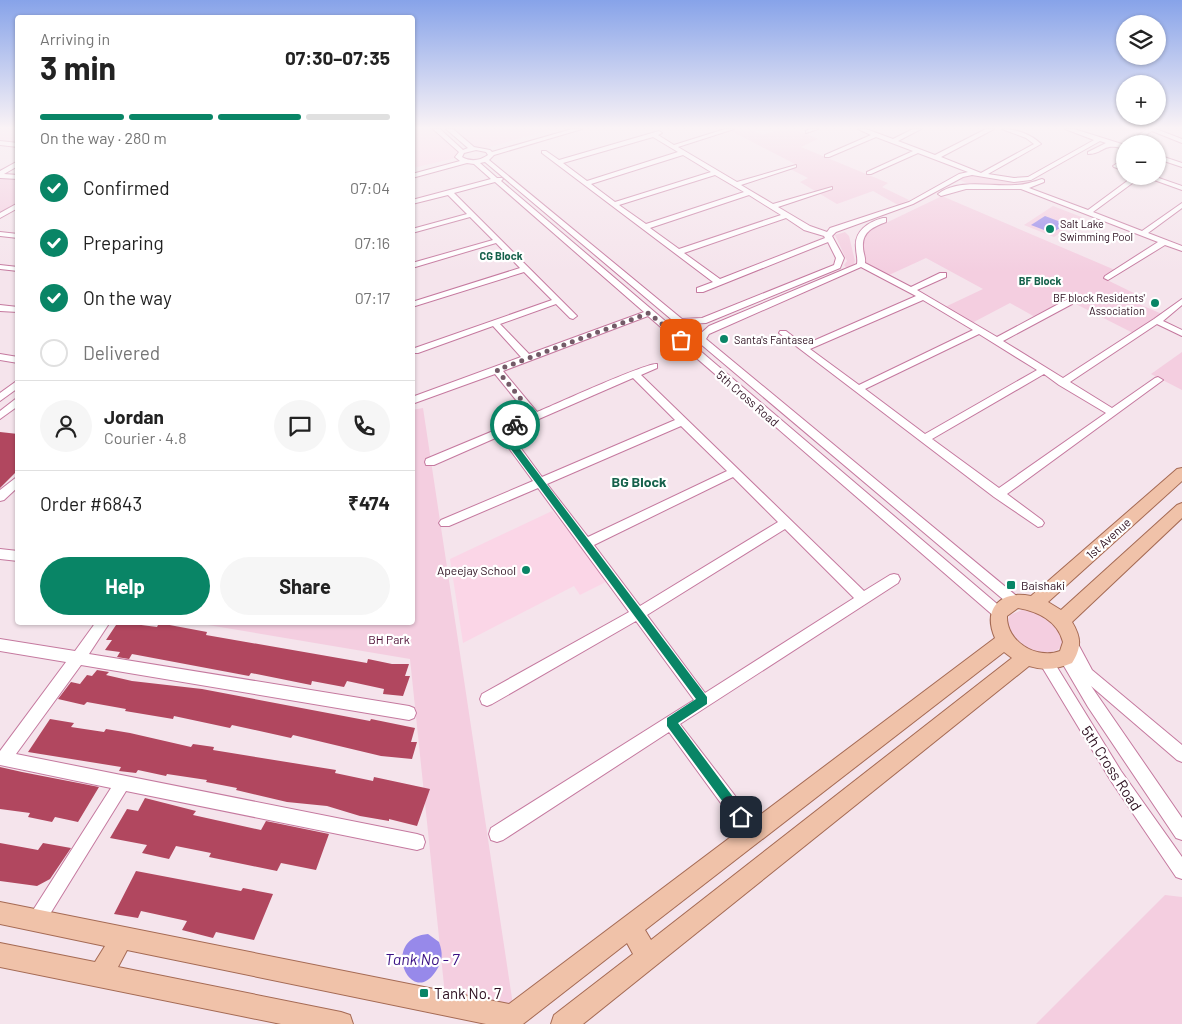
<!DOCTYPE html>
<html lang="en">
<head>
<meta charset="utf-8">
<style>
  body { margin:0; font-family:Barlow,sans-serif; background:#f6f6f6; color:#222; height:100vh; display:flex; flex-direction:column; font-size:19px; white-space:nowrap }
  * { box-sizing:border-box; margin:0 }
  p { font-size:16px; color:#767676 }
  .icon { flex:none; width:28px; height:28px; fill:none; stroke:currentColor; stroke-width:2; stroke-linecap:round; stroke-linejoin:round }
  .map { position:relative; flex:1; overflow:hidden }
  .panel { position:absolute; left:15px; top:15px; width:400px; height:610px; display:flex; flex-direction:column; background:#fff; border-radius:5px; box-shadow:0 1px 4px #0004 }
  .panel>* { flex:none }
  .buttons { position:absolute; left:1116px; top:15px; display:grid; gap:10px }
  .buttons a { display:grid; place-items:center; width:50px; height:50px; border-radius:50%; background:#fff; box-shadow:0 1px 4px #0004; font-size:25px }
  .pin { position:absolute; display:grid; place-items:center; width:42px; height:42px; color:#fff; margin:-21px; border-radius:10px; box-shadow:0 2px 8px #0006 }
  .courier { position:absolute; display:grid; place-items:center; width:50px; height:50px; margin:-25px; border:4px solid #098566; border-radius:50%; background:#fff; color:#222; box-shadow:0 1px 6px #0007 }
  .summary em { font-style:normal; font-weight:700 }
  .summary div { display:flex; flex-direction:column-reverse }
  .summary { display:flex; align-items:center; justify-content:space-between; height:85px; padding:0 25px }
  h1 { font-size:32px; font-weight:700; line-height:38px }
  .bar { display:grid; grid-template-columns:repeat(4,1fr); gap:8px 5px; align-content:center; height:60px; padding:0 25px }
  .bar i { height:6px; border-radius:4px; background:#e0e0e0 }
  .bar .selected { background:#098566 }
  .bar p { grid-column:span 4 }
  .line { display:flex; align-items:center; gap:12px; padding:0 25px; border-top:1px solid #e0e0e0 }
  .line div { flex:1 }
  .round { display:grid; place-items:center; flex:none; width:52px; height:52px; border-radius:26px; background:#f6f6f6 }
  ol { padding:0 25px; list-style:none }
  li { display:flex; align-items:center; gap:15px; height:55px }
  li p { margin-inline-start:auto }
  li .icon { padding:5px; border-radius:50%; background:#098566; color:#fff; stroke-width:4 }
  li:last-child { color:#767676 }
  li i { width:28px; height:28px; border:2px solid #e0e0e0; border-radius:50% }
  .cta { display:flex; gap:10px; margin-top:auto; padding:10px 25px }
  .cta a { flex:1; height:58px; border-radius:30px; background:#098566; color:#fff; font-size:20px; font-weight:700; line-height:58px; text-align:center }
  .cta a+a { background:#f6f6f6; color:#222 }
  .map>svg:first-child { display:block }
  .built { fill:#fbd6e7 }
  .green { fill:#f4cee0 }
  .water { fill:#9789ea }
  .building { fill:#b1475f }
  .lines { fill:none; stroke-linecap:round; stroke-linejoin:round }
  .minor-casing { stroke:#c5799f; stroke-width:2 }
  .major-casing { stroke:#a56a54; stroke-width:2 }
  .minor { fill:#fff; fill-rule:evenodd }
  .major { fill:#f0c2a9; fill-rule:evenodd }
  .route { fill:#098566 }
  .done { stroke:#735a67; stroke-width:5; stroke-dasharray:0 9 }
  .poi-dot { fill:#098566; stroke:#fff; stroke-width:2 }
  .labels { text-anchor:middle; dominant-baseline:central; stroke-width:4.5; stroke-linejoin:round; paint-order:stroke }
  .far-poi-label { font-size:11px; fill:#2d1020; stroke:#fff; text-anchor:start }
  .far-neighbourhood-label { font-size:11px; font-weight:bold; fill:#15614b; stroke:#fff }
  .street-label { font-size:12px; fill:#2d1020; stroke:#fff }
  .poi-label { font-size:12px; fill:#2d1020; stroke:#fff; text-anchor:end }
  .park-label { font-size:12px; fill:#4c0d33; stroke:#fff }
  .neighbourhood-label { font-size:14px; font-weight:bold; fill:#15614b; stroke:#fff }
  .near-street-label { font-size:15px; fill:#2d1020; stroke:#fff }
  .near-poi-label { font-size:15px; fill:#2d1020; stroke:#fff; text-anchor:start }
  .near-water-label { font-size:16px; font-style:italic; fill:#391084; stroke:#fff }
</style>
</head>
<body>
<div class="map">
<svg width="1182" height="1024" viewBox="0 0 1182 1024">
  <rect width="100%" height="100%" fill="#f5e4ec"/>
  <g class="built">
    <path d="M0 129H17V144L0 142Z"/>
    <path d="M412 129H433L459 152 455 158 413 168Z"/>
    <path d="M452 129H553L486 148 474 147Z"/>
    <path d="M552 511 608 581 580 595 574 586 463 643 450 559Z"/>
  </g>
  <g class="green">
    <path d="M736 129H750L762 135C787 127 795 128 818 139L801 147 888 183 882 187 909 200 898 205 873 191 837 204 800 182 808 178 788 168 797 165 731 131Z"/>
    <path d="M968 175 1008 182H1031C1016 188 973 189 960 180Z"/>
    <path d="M0 178 18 179 17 203 0 214Z"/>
    <path d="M942 196 1115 270 1103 278 1142 297 1134 302 1162 314 1133 333 1066 299 1035 317 1010 303 970 324 945 307 983 289 926 258 889 275 867 266 862 243 865 233Z"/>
    <path d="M1053 206 1084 218 1054 237 1024 225Z"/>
    <path d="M845 232 849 236 855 261 854 264 847 268 844 265 847 261 835 235Z"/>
    <path d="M1182 352V390L1151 374Z"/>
    <path d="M423 408 513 1005 445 995 410 659 196 623 412 622V410Z"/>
    <path d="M1022 610C1035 611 1048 616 1056 626 1088 668 993 657 1010 615Z"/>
    <path d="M1165 895 1182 897V1024H1036Z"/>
  </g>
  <g class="water">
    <path d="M1045 216 1066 224 1052 233 1031 225Z"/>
    <path d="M428 934 439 942C443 953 443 961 436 971 411 1010 379 938 428 934Z"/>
  </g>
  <g class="building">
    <path d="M0 432 18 434V470L0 488Z"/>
    <path d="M118 622 157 627 159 623 207 632 206 635 367 663 368 659 392 664H409L405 676H410L403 696 383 694 384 689 347 681 344 687 312 681 311 685 251 673 249 676 132 654 129 659 117 657 120 652 105 650 112 640H106Z"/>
    <path d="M97 670 109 672 106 675 132 681 202 689 370 721 371 719 415 728 411 742H417L412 759 381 756 293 735 291 738 232 725 230 728 174 716 173 719 125 711 126 709 87 702 84 705 58 699 71 682 80 684 87 675 92 676Z"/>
    <path d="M50 719 74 723 71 727 104 732 106 729 130 733 191 747 193 744 214 747 213 750 336 770 335 773 373 781 374 777 430 789 417 826 389 819V821L360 816 327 806 287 802 236 790 237 788 206 782 207 780 167 774 166 776 138 770 136 773 119 771 121 767 28 752Z"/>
    <path d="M0 767 22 772 99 787 78 822 55 817 52 822 28 817 30 813 0 809Z"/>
    <path d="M145 798 196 811 193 815 261 830 266 821 329 834 316 870 281 863 277 871 209 857 211 853 176 846 169 859 142 853 147 845 110 838 127 809 138 811Z"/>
    <path d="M0 843 38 850 43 843 71 848 50 879 37 886 0 881Z"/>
    <path d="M136 871 241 891 243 888 273 894 254 940 216 932 213 938 182 930 187 921 141 911 138 918 114 914Z"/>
  </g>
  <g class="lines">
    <g class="minor-casing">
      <g id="minor">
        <path d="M433 129H440L463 150 468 148 446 129H453L474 147 490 150 492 152 572 129H582L494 155 489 160 682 319 702 318 834 265 836 258 828 242 703 292H697V288L713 282 542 153V151H546L559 160 659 131 662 133 658 135 674 145 725 129H734L678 147 737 182 796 165V167L741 185 773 204 832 187V189L778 207 810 226 827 232 830 228 909 202 959 174 968 172 918 153 871 174H867V172L913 151 876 137 829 157H825V155L871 135 858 129H866L893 139 913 129H921L898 141 935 155 986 129H994L941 157 981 173 1034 144 1026 138 1002 129C1016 129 1031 134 1041 144L988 174 1014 178 1028 177 1094 140 1065 129H1074L1125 145V149C1101 142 1105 154 1088 154V152L1106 143 1100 141 1031 180 1014 182 972 175 963 177 913 204 836 232 832 236 844 258 840 268 706 323 688 324 700 334 709 326 857 264C858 258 856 253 856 248 854 231 868 222 883 218H886V222C873 227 862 232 863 247 863 253 866 258 865 263L911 287 940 273H946V277L917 290 997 337 1066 300H1072V304L1003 341 1063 378 1154 319 1182 299V305L1163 321 1182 330V336L1157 324 1070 382 1112 408 1155 378 1158 377 1163 380 1007 494 1042 520 1044 523 1042 526 1038 527 994 497 779 333 780 331H786L804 345 916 296 861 267 709 334 706 339 1019 598 1021 602 1019 606 1015 607 1011 606 485 162 480 163 497 178H502L503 179 501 181 1003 609 1005 613 1003 617 999 619 995 617 648 316 503 371 537 412C554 405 647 362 657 364V368L641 375 864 591 890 575 894 574 898 575 900 579 898 583 680 724 759 827 761 833 759 839 753 841 747 839 669 732 503 840 497 842 491 840 489 834 491 828 694 700 636 621 492 704 487 706 482 704 480 699 482 694 629 612 538 488 449 526H441L439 523 441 520 533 481 500 436 434 465H426L425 462 426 459 529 416 495 374 412 404V397L521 357 493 326 418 353H412V349L552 300 524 272 412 307V302L520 268 496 243 412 268V263L493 240 470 217 412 233V229L467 214 448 195 412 204V200L491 179 474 164 467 163 412 178V174L460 161 455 157 459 152ZM653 137 678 152 587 181 563 163ZM476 150 486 152 488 155C479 161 471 162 462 157L464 153ZM683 155 711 172 615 202 591 184ZM715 175 744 192 646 224 619 205ZM495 182 644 312 529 354 500 324 556 304 570 318 573 319 577 316 454 193ZM749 195 781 215 679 249 650 228ZM786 218 804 230 824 236 825 238 720 279 684 253ZM923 300 973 330 859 385 810 349ZM979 334 1037 370 925 434 865 389ZM1044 374 1059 385 1106 413 999 488 932 439ZM633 378 675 420 542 477 509 432ZM681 426 727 471 588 537 547 484ZM733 477 778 522 640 606 594 545ZM785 529 854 598 705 693 647 615Z"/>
        <path d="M810 129H818L806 133V131Z"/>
        <path d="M1148 129H1156L1182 139V143L1152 131 1142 137H1138V135Z"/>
        <path d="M0 141 18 143V147L0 145Z"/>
        <path d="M1158 155 1182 163V167L1158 159Z"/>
        <path d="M18 161V166L4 174 18 175V179L0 178V171Z"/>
        <path d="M1116 164 1125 167V171L1114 167 1113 166Z"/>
        <path d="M1134 176H1142L1093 212 1142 231 1182 203V208L1148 233 1182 246V251L1165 245 1108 280 1104 278 1105 276 1158 242 1021 189H966L941 196 938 194C959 178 990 187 1015 185 1025 185 1033 182 1042 179L1044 180V182L1029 188 1088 210Z"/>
        <path d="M1143 176H1153L1182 186V190Z"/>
        <path d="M18 203V208L0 218V213Z"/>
        <path d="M0 232 18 234V238L0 236Z"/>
        <path d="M0 265 18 267V271L0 269Z"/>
        <path d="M0 305 18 307V312L0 311Z"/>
        <path d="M0 354 18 357V363L0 360Z"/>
        <path d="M18 380V388L0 401V393Z"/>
        <path d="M18 397V406L0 419V411Z"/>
        <path d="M18 476V487L4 500 0 501V490Z"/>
        <path d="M0 549 18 551V561L0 559Z"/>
        <path d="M96 622H110L89 654 409 706 414 708 416 713 414 718 409 720 81 665 16 754 417 834 423 836 425 842 423 848 417 850 126 791 42 927 36 930 30 927 27 921 30 915 111 788 0 765V751L66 662 0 651V639L75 651Z"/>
        <path d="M1072 640 1077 642 1092 670 1182 745V762L1177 760 1091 686 1182 818V840L1176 838 1088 707 1061 661 1059 657 1061 653 1068 652 1065 646 1067 642Z"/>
        <path d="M1047 657 1052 659 1121 771 1182 857V879L1176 877 1111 781 1042 667 1040 663 1042 659Z"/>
      </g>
    </g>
    <g class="major-casing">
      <path id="major" d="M1182 468V481L1048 602 1061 610 1177 505 1182 503V518L1072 622C1081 637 1082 647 1072 663 1057 669 1046 671 1029 666L583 1024H551L554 1015 633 954 627 943 523 1024H486L127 950 118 967 341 1012 350 1015 353 1024H281L0 967V943L95 962 105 946 0 924V902L509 1004 995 638C982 608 1001 590 1031 596L1177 469ZM1018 608C1037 611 1058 621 1063 642L1060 651C1036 660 1006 641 1007 616ZM1004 652 1012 658 651 940 645 930Z"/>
    </g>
    <use href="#minor" class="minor"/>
    <use href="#major" class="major"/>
  </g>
  <linearGradient id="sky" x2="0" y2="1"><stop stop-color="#87a3e9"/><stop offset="0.47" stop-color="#faf3f6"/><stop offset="1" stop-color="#faf3f6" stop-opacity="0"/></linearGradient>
  <rect width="1182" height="272" fill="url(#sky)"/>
  <path class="route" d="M513 423 519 425 507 432 707 697V704L678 723 745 813V821H737L667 726V718L696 699 499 433V429Z"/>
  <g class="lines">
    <path class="done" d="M515 425 535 416 497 370 649 313 681 340"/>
  </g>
  <g class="poi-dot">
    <circle cx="1050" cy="229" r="5"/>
    <circle cx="1155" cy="303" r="5"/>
    <circle cx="724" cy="339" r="5"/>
    <circle cx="526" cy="570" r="5"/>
    <rect x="1006" y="580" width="10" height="10" rx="2.5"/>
    <rect x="419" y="988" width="10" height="10" rx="2.5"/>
  </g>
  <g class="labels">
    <g class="far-poi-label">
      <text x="1060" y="223">Salt Lake<tspan x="1060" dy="13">Swimming Pool</tspan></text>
      <text x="1145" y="297" text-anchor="end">BF block Residents'<tspan x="1145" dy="13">Association</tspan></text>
      <text x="734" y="339">Santa's Fantasea</text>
    </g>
    <g class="far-neighbourhood-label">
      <text x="501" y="255">CG Block</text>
      <text x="1040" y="280">BF Block</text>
    </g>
    <g class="street-label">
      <text transform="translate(748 398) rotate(41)">5th Cross Road</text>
      <text transform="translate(1108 538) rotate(-42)">1st Avenue</text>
    </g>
    <g class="poi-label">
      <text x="516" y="570">Apeejay School</text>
      <text x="1021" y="585" text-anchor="start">Baishaki</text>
    </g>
    <g class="park-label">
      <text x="389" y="639">BH Park</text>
    </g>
    <g class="neighbourhood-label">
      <text x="639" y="481">BG Block</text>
    </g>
    <g class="near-street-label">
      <text transform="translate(1112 768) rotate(57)">5th Cross Road</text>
    </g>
    <g class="near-poi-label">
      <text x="434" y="993">Tank No. 7</text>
    </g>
    <g class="near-water-label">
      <text x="422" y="958">Tank No - 7</text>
    </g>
  </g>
</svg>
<div class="buttons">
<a><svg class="icon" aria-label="layers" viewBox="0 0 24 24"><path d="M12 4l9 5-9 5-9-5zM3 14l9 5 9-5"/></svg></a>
<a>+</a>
<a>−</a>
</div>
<div class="pin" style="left:681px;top:340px;background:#ea580c"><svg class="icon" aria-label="bag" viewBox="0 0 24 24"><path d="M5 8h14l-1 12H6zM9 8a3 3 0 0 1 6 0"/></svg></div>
<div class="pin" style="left:741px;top:817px;background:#1f2937"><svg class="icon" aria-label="home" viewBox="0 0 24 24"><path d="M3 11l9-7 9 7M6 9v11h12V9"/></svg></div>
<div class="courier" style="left:515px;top:425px"><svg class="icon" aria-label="bike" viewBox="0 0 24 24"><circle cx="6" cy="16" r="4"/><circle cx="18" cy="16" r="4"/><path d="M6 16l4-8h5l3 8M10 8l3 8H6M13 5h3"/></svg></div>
<section class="panel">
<div class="summary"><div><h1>3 min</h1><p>Arriving in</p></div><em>07:30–07:35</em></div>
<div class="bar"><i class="selected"></i><i class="selected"></i><i class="selected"></i><i></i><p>On the way · 280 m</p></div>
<ol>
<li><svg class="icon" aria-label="check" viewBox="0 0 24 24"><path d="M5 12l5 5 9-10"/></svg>Confirmed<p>07:04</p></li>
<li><svg class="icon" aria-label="check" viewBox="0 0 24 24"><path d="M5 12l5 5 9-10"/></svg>Preparing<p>07:16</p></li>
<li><svg class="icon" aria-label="check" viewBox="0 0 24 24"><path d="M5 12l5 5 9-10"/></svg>On the way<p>07:17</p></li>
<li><i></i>Delivered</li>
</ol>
<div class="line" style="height:90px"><a class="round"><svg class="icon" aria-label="person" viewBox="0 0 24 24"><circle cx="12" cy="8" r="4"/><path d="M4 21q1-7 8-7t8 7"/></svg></a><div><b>Jordan</b><p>Courier · 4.8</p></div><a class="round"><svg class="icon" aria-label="chat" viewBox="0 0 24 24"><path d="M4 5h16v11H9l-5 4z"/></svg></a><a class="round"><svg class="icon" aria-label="phone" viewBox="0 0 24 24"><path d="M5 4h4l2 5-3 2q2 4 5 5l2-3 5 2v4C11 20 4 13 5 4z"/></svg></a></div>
<div class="line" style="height:65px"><div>Order #6843</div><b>₹474</b></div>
<div class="cta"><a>Help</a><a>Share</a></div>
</section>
</div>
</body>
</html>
